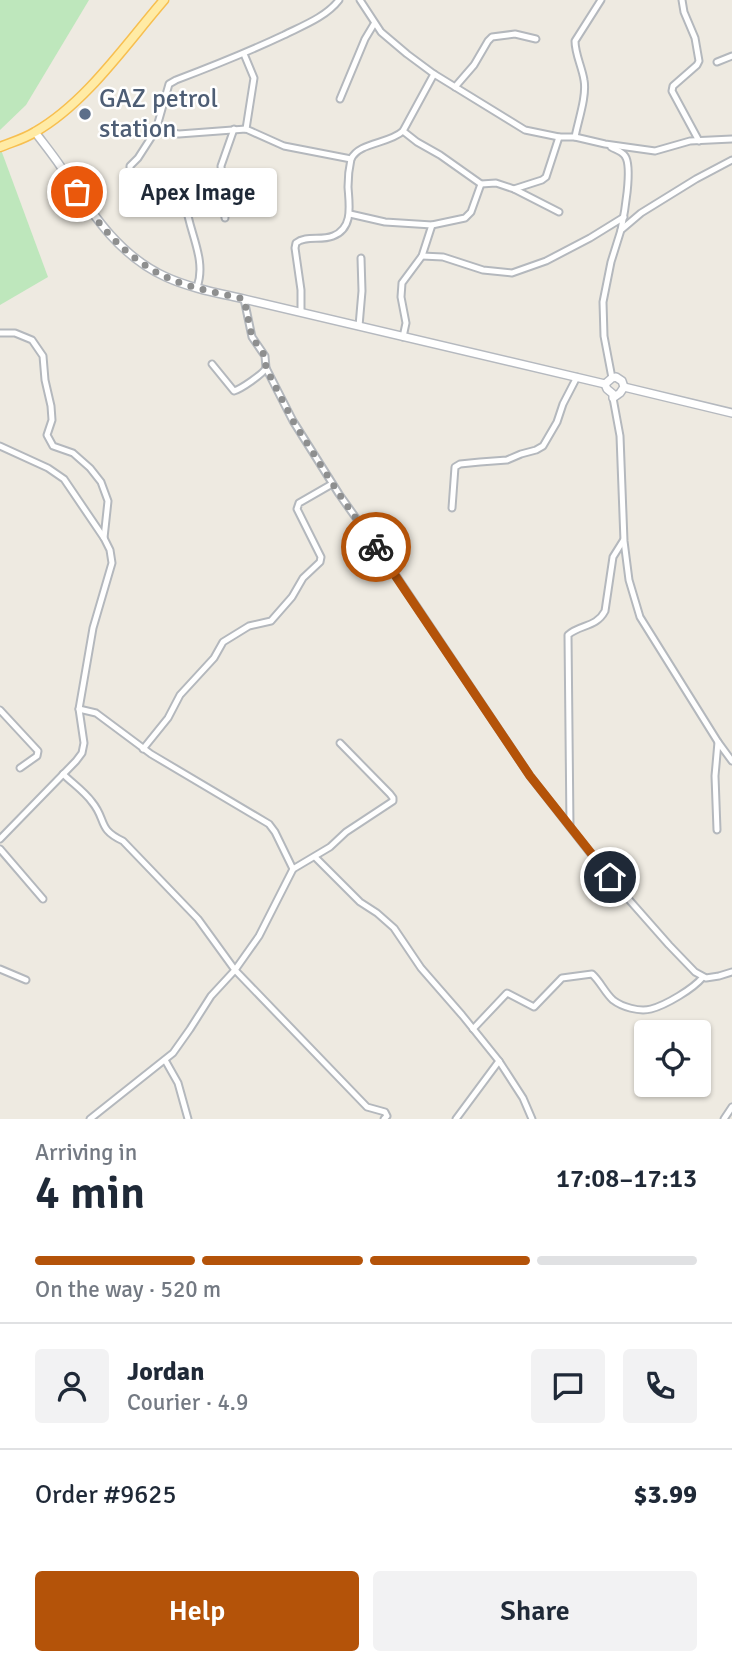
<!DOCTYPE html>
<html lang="en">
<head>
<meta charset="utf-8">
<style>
  body { margin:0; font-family:Signika,sans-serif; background:#f2f2f3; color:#1f2937; height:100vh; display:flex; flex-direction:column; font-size:26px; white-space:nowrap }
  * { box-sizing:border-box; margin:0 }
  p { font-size:23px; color:#747a83 }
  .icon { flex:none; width:38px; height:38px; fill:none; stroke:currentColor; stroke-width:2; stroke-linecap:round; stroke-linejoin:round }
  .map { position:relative; height:1119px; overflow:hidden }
  .panel { display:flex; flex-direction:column; background:#fff; flex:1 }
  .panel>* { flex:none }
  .fabs { position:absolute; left:634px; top:1020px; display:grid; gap:14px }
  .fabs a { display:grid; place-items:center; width:77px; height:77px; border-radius:7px; background:#fff; box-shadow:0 2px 5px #0004; font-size:35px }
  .pin { position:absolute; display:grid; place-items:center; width:60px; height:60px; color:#fff; margin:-30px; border:4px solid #fff; border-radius:50%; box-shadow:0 2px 7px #0007 }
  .courier { position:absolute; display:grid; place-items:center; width:70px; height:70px; margin:-35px; border:5px solid #b45309; border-radius:50%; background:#fff; color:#222; box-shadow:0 2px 9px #0007 }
  .bubble { position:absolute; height:49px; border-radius:7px; background:#fff; box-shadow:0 2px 5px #0004; font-size:23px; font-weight:600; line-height:49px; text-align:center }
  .overview em { font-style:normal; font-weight:600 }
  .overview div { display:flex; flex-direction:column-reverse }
  .overview { display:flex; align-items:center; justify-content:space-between; height:119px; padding:0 35px }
  h1 { font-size:46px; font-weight:600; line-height:52px }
  .bar { display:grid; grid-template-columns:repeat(4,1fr); gap:10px 7px; align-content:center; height:84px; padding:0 35px }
  .bar i { height:9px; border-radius:5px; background:#e0e1e3 }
  .bar .active { background:#b45309 }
  .bar p { grid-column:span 4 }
  .line { display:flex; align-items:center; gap:18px; padding:0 35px; border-top:2px solid #e0e1e3 }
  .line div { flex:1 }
  .round { display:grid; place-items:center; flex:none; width:74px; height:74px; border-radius:7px; background:#f2f2f3 }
  .cta { display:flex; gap:14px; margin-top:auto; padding:14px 35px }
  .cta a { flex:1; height:80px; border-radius:7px; background:#b45309; color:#fff; font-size:28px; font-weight:600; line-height:80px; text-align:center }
  .cta a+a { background:#f2f2f3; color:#1f2937 }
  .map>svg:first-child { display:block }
  .green { fill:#bee7bc }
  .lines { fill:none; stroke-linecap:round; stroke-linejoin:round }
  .street-casing { stroke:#b4b8bd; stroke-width:9 }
  .secondary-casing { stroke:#b5b9bf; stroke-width:10 }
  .primary-casing { stroke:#f7bf50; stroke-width:11 }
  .street { stroke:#fff; stroke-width:5 }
  .secondary { stroke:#fff; stroke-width:7 }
  .primary { stroke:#ffeba5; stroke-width:8 }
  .done { stroke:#8e8f8f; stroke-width:7; stroke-dasharray:0 12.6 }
  .route { stroke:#b45309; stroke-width:9 }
  .service-dot { fill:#5c6f8a; stroke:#fff; stroke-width:2.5 }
  .labels { text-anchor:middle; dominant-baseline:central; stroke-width:5; stroke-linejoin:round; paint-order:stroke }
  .service-label { font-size:26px; fill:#4e5e75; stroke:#fff; text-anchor:start }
</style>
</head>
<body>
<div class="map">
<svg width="732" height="1119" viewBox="0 0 732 1119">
  <rect width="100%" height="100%" fill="#eeeae1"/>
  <g class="green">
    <path d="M0 0H89L26 105 0 130Z"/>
    <path d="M0 147 48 277 0 305Z"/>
  </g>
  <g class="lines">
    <g class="street-casing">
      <g id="street">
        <path d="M360 0 381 32 407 54 434 74 525 130 559 137H575L605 144 655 151 690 141 732 139"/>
        <path d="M682 0 684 12 695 38 699 61 697 65 673 86 672 91 699 141"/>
        <path d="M244 54 254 78 246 129"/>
        <path d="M717 62 732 56"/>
        <path d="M455 87 474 65 488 41 492 37 515 34 536 39"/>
        <path d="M340 99 365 39 374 24"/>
        <path d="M156 130 179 134 246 129 284 146 351 159C359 142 389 144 403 131L434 74"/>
        <path d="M403 131 417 142 440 155 481 184 496 183 514 189 559 212"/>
        <path d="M575 137C578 121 587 96 584 80 582 67 575 54 575 41L601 0"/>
        <path d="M611 147C616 150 622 151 625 156 633 167 624 216 621 230"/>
        <path d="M514 189 542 180 546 177 559 137"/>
        <path d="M186 205C189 232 207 260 197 287"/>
        <path d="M130 207V166L138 158 156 130 169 84 176 80C213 66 248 52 284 35 302 26 326 17 339 0"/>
        <path d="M350 214 385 222 432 225 465 218 471 212 481 184"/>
        <path d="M225 218 221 166 234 129"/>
        <path d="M422 256 443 257 483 270 512 273 546 261 590 238 624 217"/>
        <path d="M244 299 252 337 265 356 266 368 293 421 339 494 385 559 530 776 609 877 669 945 695 972 706 978 719 976 732 972"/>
        <path d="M301 312V290L295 248 296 243C306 235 321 241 333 236 354 228 349 204 348 187 348 177 349 168 351 159"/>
        <path d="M359 326 362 291 361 258"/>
        <path d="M0 333H15L32 340 43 356 45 380 51 406 52 420 47 435 53 446 73 453 90 468 101 482 108 501 104 538"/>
        <path d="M403 337 406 323 401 297 402 283 422 256 432 225"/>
        <path d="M212 364 234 391C241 389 263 374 266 368"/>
        <path d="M612 378 604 336 603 302 611 262 621 230 641 213 696 179 732 160"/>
        <path d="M613 398 620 436 624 541 629 580 640 617 718 742 732 761"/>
        <path d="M0 446 48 468 64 479 104 538 110 550 112 563 93 628 79 709 84 743 82 753 76 761 0 839"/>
        <path d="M452 508 455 467 460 464 480 462 507 460 521 454 536 450 543 446 557 422 563 404 577 377"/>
        <path d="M79 709 96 713 151 754 269 824 275 832 293 869 259 936 235 970 211 996 190 1029 173 1053 90 1119"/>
        <path d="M0 710 38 751 37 756 20 768"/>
        <path d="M143 749 168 718 180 695 214 658 223 642 249 626 271 621 292 597 303 578 320 562 321 557 297 509 299 503 332 484"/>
        <path d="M63 774C72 783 84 791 92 802 107 820 97 829 123 841L198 919 235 970 367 1107 385 1112 387 1116 384 1119"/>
        <path d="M570 827 568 635C580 624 596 628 605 611L613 557 623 541"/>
        <path d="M717 830 715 776 718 742"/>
        <path d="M0 849 43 899"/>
        <path d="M315 857 360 902 377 913 394 928 421 968 462 1015 499 1061 523 1098 532 1119"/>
        <path d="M293 869 330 847 346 832 393 801V798L390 794 340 743"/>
        <path d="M0 969 26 980"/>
        <path d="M473 1029 507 993 534 1007 562 978 592 974C600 981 605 993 613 1000 622 1007 639 1012 651 1009 666 1005 693 989 703 977"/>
        <path d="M165 1060 178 1083 188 1119"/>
        <path d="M456 1119 499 1061"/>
        <path d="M724 1119 732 1107"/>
      </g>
    </g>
    <g class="secondary-casing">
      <g id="secondary">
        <path d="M35 132C44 144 53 155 61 167 90 210 117 255 166 277 190 288 218 293 244 299L605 384"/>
        <path d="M616 377 622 381 624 387 620 393 613 398V394L607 389 605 384 612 378Z"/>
        <path d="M624 387 732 413"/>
      </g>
    </g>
    <g class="primary-casing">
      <path id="primary" d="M0 147C12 142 24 139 35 132 86 103 126 44 164 0"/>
    </g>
    <use href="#street" class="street"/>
    <use href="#secondary" class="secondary"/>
    <use href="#primary" class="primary"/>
  </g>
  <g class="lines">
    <path class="done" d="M77 192C100 227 127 259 166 277 190 288 218 293 244 299L252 337 265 356 266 368 293 421 339 494 376 547"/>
    <path class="route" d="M376 547 530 776 610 877"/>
  </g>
  <circle class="service-dot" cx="85" cy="114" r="7"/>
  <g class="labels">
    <g class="service-label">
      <text x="99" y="99">GAZ petrol<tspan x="99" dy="30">station</tspan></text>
    </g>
  </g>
</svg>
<div class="fabs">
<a><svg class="icon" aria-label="locate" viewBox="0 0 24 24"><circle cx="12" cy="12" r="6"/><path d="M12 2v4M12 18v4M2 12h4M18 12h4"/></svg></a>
</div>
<div class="pin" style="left:77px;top:192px;background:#ea580c"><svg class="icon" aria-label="bag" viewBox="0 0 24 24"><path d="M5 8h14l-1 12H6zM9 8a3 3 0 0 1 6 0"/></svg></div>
<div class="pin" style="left:610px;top:877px;background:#1f2937"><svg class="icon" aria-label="home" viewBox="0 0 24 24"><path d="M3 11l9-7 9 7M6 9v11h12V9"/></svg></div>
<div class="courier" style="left:376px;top:547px"><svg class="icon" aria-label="bike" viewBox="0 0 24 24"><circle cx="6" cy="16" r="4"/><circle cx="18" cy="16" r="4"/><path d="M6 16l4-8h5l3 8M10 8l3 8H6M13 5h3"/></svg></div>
<div class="bubble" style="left:119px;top:168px;width:158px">Apex Image</div>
</div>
<section class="panel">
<div class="overview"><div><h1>4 min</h1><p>Arriving in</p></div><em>17:08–17:13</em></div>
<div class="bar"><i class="active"></i><i class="active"></i><i class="active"></i><i></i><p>On the way · 520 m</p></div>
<div class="line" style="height:126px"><a class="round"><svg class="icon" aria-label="person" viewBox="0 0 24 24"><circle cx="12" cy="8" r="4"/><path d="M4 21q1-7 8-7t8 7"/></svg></a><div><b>Jordan</b><p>Courier · 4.9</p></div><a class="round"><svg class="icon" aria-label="chat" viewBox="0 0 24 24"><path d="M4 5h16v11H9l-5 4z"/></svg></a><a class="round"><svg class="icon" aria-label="phone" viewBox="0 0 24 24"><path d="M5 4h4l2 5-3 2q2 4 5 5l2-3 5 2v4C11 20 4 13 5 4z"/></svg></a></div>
<div class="line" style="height:91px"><div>Order #9625</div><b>$3.99</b></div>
<div class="cta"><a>Help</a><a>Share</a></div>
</section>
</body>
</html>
